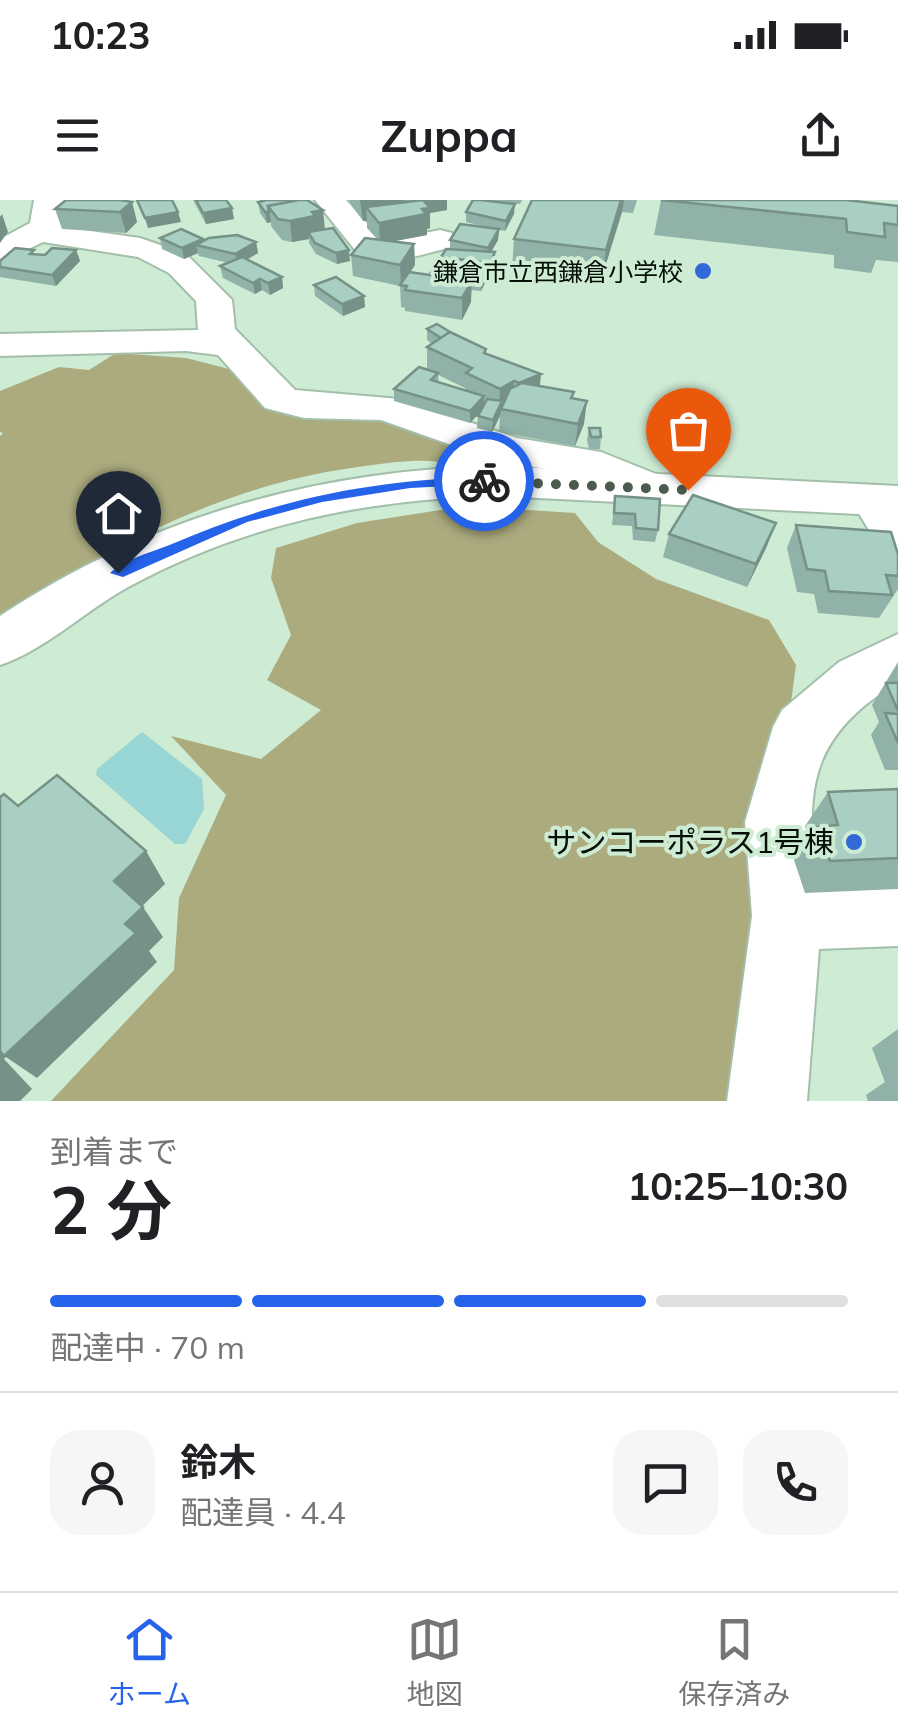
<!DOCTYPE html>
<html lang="ja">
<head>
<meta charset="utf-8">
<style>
  body { margin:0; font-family:Mulish,"Noto Sans JP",sans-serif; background:#f6f6f6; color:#202124; height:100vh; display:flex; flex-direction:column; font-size:38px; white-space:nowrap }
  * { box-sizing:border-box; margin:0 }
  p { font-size:32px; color:#757577 }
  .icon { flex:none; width:55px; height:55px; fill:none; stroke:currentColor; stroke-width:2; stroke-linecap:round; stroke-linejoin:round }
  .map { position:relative; height:901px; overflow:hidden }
  .drawer { display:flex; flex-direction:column; background:#fff; flex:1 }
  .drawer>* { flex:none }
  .pin { position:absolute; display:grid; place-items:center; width:85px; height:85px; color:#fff; margin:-102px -42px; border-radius:50% 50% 50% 0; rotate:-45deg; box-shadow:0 0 10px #0007 }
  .pin .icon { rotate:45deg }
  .courier { position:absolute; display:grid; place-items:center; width:100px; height:100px; margin:-50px; border:8px solid #2563eb; border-radius:50%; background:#fff; color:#222; box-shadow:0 2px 12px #0007 }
  .head em { font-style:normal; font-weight:700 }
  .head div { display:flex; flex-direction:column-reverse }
  .head { display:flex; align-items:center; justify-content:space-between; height:170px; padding:0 50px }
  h1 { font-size:65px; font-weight:700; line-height:75px }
  .bar { display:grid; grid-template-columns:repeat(4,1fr); gap:15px 10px; align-content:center; height:120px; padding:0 50px }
  .bar i { height:12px; border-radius:8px; background:#e0e0e0 }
  .bar .active { background:#2563eb }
  .bar p { grid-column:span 4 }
  .line { display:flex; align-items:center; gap:25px; padding:0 50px; border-top:2px solid #e0e0e0 }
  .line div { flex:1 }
  .round { display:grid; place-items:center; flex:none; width:105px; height:105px; border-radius:30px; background:#f6f6f6 }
  .status { display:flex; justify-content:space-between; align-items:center; height:70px; padding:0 50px; background:#fff; direction:ltr }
  .status svg { height:28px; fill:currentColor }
  header { display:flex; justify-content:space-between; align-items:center; height:130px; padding:0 50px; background:#fff; font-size:45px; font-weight:700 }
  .tabs { display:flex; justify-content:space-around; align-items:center; height:140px; border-top:2px solid #e0e0e0; background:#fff; font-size:28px; color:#757577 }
  .tabs a { display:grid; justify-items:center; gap:5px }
  .tabs .active { color:#2563eb }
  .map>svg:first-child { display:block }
  .forest { fill:#abab7e }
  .water { fill:#98d5d5 }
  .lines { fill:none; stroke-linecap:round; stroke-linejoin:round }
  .minor-casing { stroke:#a3bfa9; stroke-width:4 }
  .major-casing { stroke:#a3bfa9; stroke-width:4 }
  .minor { fill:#fff; fill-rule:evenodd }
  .major { fill:#fff; fill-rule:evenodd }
  .wall { fill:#91b2a8; fill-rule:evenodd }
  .shaded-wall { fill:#769188 }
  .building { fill:#a9cfc3; stroke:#769188; stroke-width:2.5 }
  .route { fill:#2563eb }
  .done { stroke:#4b5c4f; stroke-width:10; stroke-dasharray:0 18 }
  .poi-dot { fill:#3269d8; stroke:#ceebd4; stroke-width:4 }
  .labels { text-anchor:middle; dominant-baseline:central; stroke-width:8; stroke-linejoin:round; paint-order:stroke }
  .far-poi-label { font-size:25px; fill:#050f08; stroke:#ceebd4; text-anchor:end }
  .poi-label { font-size:30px; fill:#050f08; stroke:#ceebd4; text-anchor:end }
</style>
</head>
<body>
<div class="status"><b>10:23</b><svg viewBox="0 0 49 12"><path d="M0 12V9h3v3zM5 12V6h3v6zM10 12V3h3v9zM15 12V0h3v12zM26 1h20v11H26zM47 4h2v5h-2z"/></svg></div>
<header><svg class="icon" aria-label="menu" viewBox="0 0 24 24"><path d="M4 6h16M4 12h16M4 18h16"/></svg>Zuppa<svg class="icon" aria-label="share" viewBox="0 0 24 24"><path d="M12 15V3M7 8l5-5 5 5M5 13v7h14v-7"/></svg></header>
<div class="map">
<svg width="898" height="901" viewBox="0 0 898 901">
  <rect width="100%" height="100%" fill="#ceebd4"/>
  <g class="forest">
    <path d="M116 153 186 158 241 172 271 197 383 213 540 261C502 278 454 259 412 261 392 262 371 265 351 268 223 286 109 348 0 414V236L3 233 0 232V191L59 167 89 170Z"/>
    <path d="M466 306 575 313 598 342 656 379 769 420 796 465 738 901H51L174 770 179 698 226 595 171 536 261 559 321 510 267 480 291 435 271 378 276 348 357 323Z"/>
  </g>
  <path class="water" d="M142 532 202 579 204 609 185 644H175L96 575 97 569Z"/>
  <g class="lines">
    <g class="minor-casing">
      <g id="minor">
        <path d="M34 0H64L62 27 140 38 186 54 232 100 235 129 295 190 400 199 517 238 601 252 666 278 673 288 666 298 650 303 634 298 575 274 494 260 381 220 304 218 265 208 218 155 186 151 0 156V134L198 130 196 101 169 73 138 57 43 42 0 63V39L30 23Z"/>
        <path d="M315 0H346L383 41 440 30 452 33 456 40 452 47C425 53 389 67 363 60Z"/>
        <path d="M875 287 892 291 898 301V355L881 350 852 302 858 291Z"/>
        <path d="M898 434V482C811 536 804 586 817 682L898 680V746L819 749 807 901H727L752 716 745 622 773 527 782 510 839 462Z"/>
      </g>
    </g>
    <g class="major-casing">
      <path id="major" d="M496 266 898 286V316L496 296C366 299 245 324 130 386 87 409 44 451 0 465V416C149 317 318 270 496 266Z"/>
    </g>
    <use href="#minor" class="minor"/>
    <use href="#major" class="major"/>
  </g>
  <g class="wall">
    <path d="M193 0H226L234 19 206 24Z"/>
    <path d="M259 0H293L325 29 350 61 337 64 316 54 309 43V39L292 42 282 40 271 26V22L267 23 260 13 258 2Z"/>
    <path d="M349 0H447V10L430 13V28L427 29V35L393 41 414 44 415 65 410 72 431 75V72L441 64V57L450 49V40L490 28 466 22V12L514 14 505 31 499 30 498 40 491 52 495 63 489 74H488L487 79 481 91 471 90V102L462 120 405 111V108L401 107 400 86 353 76 351 55 377 39 367 28V21H363L352 6Z"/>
    <path d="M486 0H522L520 4Z"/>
    <path d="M532 0H637L633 13 622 12 601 80 512 69 514 39Z"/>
    <path d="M661 0 898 6V62L876 60 871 73 834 68V55L654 35Z"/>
    <path d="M125 1 132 2 137 22 126 33 62 29 55 9Z"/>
    <path d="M160 38 256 42 258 53 246 60 282 77 283 88 270 95 262 90 255 94 223 78 220 66 229 63 199 56 198 53 184 59 162 49Z"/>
    <path d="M76 50 80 61 56 86 0 77V61L35 54 45 55Z"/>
    <path d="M314 85 364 96 365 107 343 116 315 96Z"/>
    <path d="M427 129 486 153 540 186 574 192 573 198 584 224 575 246 499 232 500 216 492 232 477 228 478 216 480 212 470 223 394 201V189L427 169V147L432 144 427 140ZM438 175 465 188V190L439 183Z"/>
    <path d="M589 228 601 237 600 249H589L587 240Z"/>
    <path d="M615 296 658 330 655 342 633 340 632 326 612 325Z"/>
    <path d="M796 325 898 354V389L879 418 818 413 814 394 797 392 787 348Z"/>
    <path d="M669 334 767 346 747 387 663 357Z"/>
    <path d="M898 462V570H885L871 535 879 522 872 505Z"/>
    <path d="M898 589V689L805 693 794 660 808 639 805 626 828 592Z"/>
    <path d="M898 829V901H868L866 895 885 882 872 848Z"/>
  </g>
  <g class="shaded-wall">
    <path d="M120 0H125L127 6 132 2 137 22 126 33 120 12Z"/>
    <path d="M360 0H405L406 16 366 7 367 21H363Z"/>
    <path d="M447 0V10L430 13V28L427 29V35L380 44 379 23 417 4Z"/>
    <path d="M621 0H624L622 12 601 80 606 50Z"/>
    <path d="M515 4 514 14 505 31 506 21Z"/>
    <path d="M232 8 234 19 206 24 203 13Z"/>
    <path d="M323 10 325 30 308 32 309 39 292 42 290 21 312 12Z"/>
    <path d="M178 12 181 22 148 28 145 18Z"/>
    <path d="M265 12H269L271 22 267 23Z"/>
    <path d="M2 14 8 32 0 43V17Z"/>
    <path d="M499 29 498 40 487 59 488 48Z"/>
    <path d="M203 39 205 47 196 45 198 53 184 59 182 48Z"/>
    <path d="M256 42 258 53 237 65 235 54Z"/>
    <path d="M414 44 415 65 401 86 400 65Z"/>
    <path d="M76 50 80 61 56 86 52 75Z"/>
    <path d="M349 50 350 61 337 64 336 53Z"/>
    <path d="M495 52V63L489 74 490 63Z"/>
    <path d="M488 68 487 79 481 91V80Z"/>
    <path d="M282 77 283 88 270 95 268 83Z"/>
    <path d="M260 79 262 90 255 94 253 83Z"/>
    <path d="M472 81 471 102 462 120V98Z"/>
    <path d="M364 96 365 107 343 116 342 104Z"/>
    <path d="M541 174 539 196 519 183Z"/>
    <path d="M514 181 512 203 501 211 500 216 492 232 493 220 499 207 500 189Z"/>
    <path d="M484 196V208L470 223V211Z"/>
    <path d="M587 201 584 224 575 246 578 224Z"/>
    <path d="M776 323 767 346 747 387 756 364Z"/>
    <path d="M146 651 165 684 136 712 114 681Z"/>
    <path d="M143 707 163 737 149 751 157 762 37 878 6 857 4 859 32 889 20 901H0V843Z"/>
  </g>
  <g class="building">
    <path d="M66 0H120L132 2 120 12 55 9Z"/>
    <path d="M137 0H172L178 12 145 18Z"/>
    <path d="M196 0H226L232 8 203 13Z"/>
    <path d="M262 0H293L294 1 268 6 269 12H265L258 2 263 1Z"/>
    <path d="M299 0H307L323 10 312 12 315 16 290 21 278 19 268 6Z"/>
    <path d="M413 0H446L425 3 423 0 414 1Z"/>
    <path d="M423 0 430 8 422 9 426 14 379 23 366 7Z"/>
    <path d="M473 0H480L515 4 506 21 466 12Z"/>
    <path d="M532 0H621L606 50 514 39Z"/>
    <path d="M661 0H846L898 6V25L884 23 885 37 847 32 846 19Z"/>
    <path d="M460 24 499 29 488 48 450 40Z"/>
    <path d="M333 28 349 50 336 53 315 43 308 32Z"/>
    <path d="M181 29 203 39 182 48 160 38Z"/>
    <path d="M237 35 256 42 235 54 196 45 209 38Z"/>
    <path d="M365 38 414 44 400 65 351 55Z"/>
    <path d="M15 48 34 50 30 54 45 55 52 48 76 50 52 75 0 67V61Z"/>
    <path d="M446 49 495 52 490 63 441 57Z"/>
    <path d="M242 57 282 77 268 83 260 79 253 83 220 66Z"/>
    <path d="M437 64 488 68 481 80 431 72Z"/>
    <path d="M409 72 472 81 462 98 405 90 407 86 400 85Z"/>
    <path d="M336 77 364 96 342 104 314 85Z"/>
    <path d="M437 124 450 132 441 138 427 129Z"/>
    <path d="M450 132 486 149 484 153 541 174 519 183 514 181 500 189 466 173 472 168 427 147Z"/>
    <path d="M419 167 438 173 431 180 484 196 470 211 394 189Z"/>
    <path d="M522 183 574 192 571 198 587 201 578 224 501 209 510 189Z"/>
    <path d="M487 199 502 201 493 220 478 216Z"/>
    <path d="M589 228H600L601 237H591Z"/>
    <path d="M693 295 776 323 756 364 669 334Z"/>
    <path d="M615 296 660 299 658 330 636 328 635 314 614 313Z"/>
    <path d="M796 325 891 332 898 354V376L886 375 892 395 829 391 825 371 807 369Z"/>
    <path d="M886 483H898V511Z"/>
    <path d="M885 513 898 514V543Z"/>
    <path d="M57 575 146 651 114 681 143 707 125 724 136 733 4 856 0 851V597L4 594 18 606Z"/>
    <path d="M898 589V658L830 661 817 627 838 625 828 592Z"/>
  </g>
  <path class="route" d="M484 277 489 278V284L410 288 322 302 247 322 123 377 110 373C125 359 152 352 172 344 276 299 371 280 484 277Z"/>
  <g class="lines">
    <path class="done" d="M484 281 688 290"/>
  </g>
  <g class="poi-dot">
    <circle cx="703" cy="71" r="10"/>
    <circle cx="854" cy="642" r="10"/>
  </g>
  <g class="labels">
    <g class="far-poi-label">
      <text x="683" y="71">鎌倉市立西鎌倉小学校</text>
    </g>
    <g class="poi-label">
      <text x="834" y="642">サンコーポラス1号棟</text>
    </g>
  </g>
</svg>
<div class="pin" style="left:688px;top:290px;background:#ea580c"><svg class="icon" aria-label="bag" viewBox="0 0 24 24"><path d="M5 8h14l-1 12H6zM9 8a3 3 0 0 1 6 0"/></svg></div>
<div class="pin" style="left:118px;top:373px;background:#1f2937"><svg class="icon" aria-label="home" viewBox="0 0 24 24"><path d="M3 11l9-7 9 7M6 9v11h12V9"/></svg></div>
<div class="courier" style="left:484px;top:281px"><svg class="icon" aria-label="bike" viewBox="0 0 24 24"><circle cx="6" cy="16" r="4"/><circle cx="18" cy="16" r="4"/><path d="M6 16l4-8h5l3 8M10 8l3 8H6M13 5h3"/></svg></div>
</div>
<section class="drawer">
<div class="head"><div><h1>2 分</h1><p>到着まで</p></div><em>10:25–10:30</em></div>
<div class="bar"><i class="active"></i><i class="active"></i><i class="active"></i><i></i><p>配達中 · 70 m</p></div>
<div class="line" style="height:180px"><a class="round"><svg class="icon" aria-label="person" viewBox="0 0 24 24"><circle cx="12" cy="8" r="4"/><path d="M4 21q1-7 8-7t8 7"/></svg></a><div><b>鈴木</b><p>配達員 · 4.4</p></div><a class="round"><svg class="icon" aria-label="chat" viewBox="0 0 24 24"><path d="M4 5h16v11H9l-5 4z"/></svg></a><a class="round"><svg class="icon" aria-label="phone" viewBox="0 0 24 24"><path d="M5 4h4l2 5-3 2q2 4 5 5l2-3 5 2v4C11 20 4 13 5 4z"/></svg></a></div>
</section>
<nav class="tabs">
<a class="active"><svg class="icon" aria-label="home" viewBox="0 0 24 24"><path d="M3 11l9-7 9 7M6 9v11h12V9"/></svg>ホーム</a>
<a><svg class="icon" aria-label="map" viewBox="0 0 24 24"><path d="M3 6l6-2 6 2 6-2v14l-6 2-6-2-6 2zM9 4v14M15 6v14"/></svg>地図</a>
<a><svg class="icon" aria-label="saved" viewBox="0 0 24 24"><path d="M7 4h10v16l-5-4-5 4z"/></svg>保存済み</a>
</nav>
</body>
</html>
